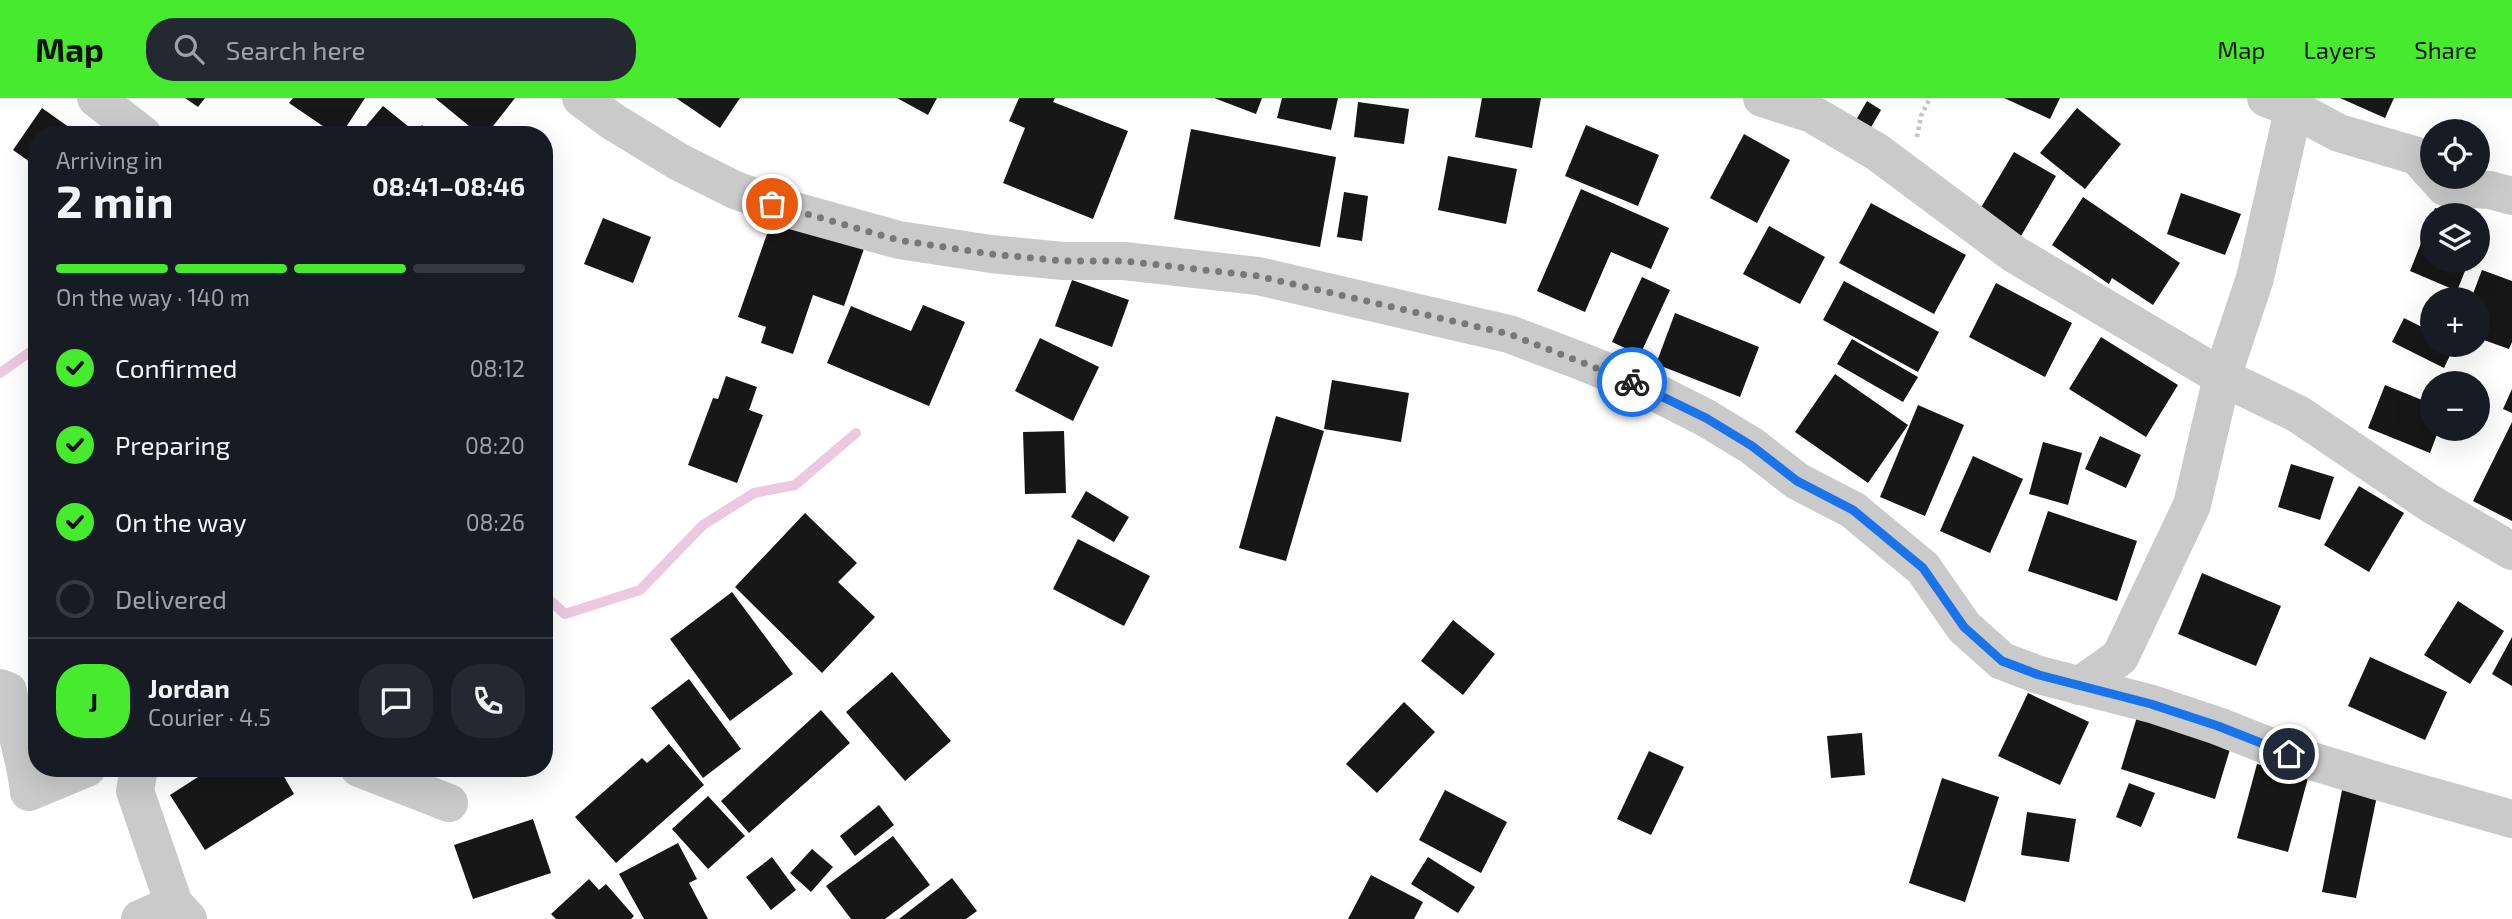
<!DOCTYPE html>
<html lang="en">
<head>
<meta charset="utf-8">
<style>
  body { margin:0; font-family:"Exo 2",sans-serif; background:#242831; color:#f1f3f6; height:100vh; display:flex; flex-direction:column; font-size:26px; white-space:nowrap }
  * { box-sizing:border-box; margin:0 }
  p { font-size:23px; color:#9ea1a6 }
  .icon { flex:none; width:38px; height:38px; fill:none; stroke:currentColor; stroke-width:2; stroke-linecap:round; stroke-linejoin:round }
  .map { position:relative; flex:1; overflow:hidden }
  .details { position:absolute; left:28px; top:28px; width:525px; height:651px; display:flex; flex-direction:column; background:#171b24; border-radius:28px; box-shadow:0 7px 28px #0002 }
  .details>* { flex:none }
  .controls { position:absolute; left:2420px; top:21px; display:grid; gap:14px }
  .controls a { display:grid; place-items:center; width:70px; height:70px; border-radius:50%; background:#171b24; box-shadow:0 7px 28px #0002; font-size:35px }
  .pin { position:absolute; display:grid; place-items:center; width:60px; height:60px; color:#fff; margin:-30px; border:4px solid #fff; border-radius:50%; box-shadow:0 2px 7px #0007 }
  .courier { position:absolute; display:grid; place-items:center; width:70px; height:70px; margin:-35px; border:5px solid #1a73e8; border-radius:50%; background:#fff; color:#222; box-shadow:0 2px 9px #0007 }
  .head em { font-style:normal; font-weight:700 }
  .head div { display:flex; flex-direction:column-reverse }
  .head { display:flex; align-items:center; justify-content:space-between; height:119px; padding:0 28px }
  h1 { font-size:46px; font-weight:700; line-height:52px }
  .bar { display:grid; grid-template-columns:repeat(4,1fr); gap:10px 7px; align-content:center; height:84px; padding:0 28px }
  .bar i { height:9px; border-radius:5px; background:#363941 }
  .bar .on { background:#47eb2d }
  .bar p { grid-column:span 4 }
  .line { display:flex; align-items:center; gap:18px; padding:0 28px; border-top:2px solid #363941 }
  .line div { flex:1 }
  .round { display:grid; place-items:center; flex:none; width:74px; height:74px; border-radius:28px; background:#242831 }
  ol { padding:0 28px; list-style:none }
  li { display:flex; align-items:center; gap:21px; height:77px }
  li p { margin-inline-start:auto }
  li .icon { padding:7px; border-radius:50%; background:#47eb2d; color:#111; stroke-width:4 }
  li:last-child { color:#9ea1a6 }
  li i { width:38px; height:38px; border:4px solid #363941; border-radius:50% }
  header { display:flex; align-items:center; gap:42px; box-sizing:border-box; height:98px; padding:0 35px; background:#47eb2d; color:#111 }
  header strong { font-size:33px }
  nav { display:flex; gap:38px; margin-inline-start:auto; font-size:24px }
  .search { width:490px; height:63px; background:#242831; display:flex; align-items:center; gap:18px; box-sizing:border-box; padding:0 24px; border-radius:28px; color:#9ea1a6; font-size:26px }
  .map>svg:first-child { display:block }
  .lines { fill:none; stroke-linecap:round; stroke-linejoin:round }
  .stream { stroke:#edc9e1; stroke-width:10 }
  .building { fill:#171717 }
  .path { stroke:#c4c4c4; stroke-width:4.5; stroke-dasharray:3.5 3.5; stroke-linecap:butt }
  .minor { stroke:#cacaca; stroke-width:38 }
  .done { stroke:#787878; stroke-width:7; stroke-dasharray:0 12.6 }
  .route { stroke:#1a73e8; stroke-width:9 }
</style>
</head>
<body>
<header>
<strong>Map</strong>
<div class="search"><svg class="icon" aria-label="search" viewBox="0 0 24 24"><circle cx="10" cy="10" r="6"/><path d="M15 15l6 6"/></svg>Search here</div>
<nav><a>Map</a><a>Layers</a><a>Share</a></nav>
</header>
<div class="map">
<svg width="2512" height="821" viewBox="0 0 2512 821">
  <rect width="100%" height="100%" fill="#fff"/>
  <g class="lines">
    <g class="stream">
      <path d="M0 275 37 249"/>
      <path d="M544 497 565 516 640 492 703 427 754 395 795 387 856 335"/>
    </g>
  </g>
  <g class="building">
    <path d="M185 0H205L198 9Z"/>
    <path d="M293 0H365L341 37H336L289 5Z"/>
    <path d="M435 0H515L486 37H480Z"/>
    <path d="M676 0H740L720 30Z"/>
    <path d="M897 0H937L928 17Z"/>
    <path d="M1019 0H1055L1053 4 1128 33 1093 121 1003 85 1025 30 1009 23Z"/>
    <path d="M1214 0H1262L1256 16Z"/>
    <path d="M1282 0H1338L1331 32 1277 20Z"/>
    <path d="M1482 0H1541L1532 50 1475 39Z"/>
    <path d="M2004 0H2060L2050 21Z"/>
    <path d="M2340 0H2394L2385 20Z"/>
    <path d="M1867 3 1881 12 1870 31 1856 22Z"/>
    <path d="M1358 4 1409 11 1404 46 1354 39Z"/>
    <path d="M383 8 414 33 410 37H365L361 34Z"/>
    <path d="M42 10 80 37H37V69L13 52Z"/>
    <path d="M2077 10 2121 46 2085 91 2040 55Z"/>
    <path d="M422 27 432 37H414Z"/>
    <path d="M1586 27 1659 57 1638 108 1565 78Z"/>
    <path d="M1191 31 1336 59 1320 149 1174 121Z"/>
    <path d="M1744 36 1790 62 1757 125 1710 100Z"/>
    <path d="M2014 54 2056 78 2021 138 1979 113Z"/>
    <path d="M1448 58 1517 71 1506 126 1438 112Z"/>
    <path d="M1581 91 1669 130 1651 171 1611 154 1585 214 1537 193Z"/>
    <path d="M1344 94 1368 98 1362 143 1337 139Z"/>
    <path d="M2181 95 2241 116 2225 157 2167 136Z"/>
    <path d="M2083 99 2180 165 2153 207 2112 180 2109 186 2052 147Z"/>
    <path d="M1871 105 1966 157 1934 216 1839 165Z"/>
    <path d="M2435 110 2452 117H2432V163H2469L2457 193 2410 173Z"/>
    <path d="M775 113 866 145 844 208 813 197 793 256 761 245 766 229 738 219Z"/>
    <path d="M603 120 651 139 633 185 584 166Z"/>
    <path d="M1769 128 1825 159 1800 206 1743 176Z"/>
    <path d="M2482 172 2512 183V244L2509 251 2478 240V201H2471Z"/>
    <path d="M1642 179 1670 192 1640 257 1612 244Z"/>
    <path d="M1072 182 1129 202 1112 249 1055 228Z"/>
    <path d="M1844 183 1939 234 1918 274 1823 222Z"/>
    <path d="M1996 185 2072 225 2045 279 1969 239Z"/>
    <path d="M923 207 965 224 929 308 827 265 851 208 911 233Z"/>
    <path d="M1675 215 1759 249 1740 299 1656 266Z"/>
    <path d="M2404 220 2432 234V247H2455L2444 270 2392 244Z"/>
    <path d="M2101 239 2178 287 2146 339 2069 291Z"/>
    <path d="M1040 240 1099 269 1073 323 1015 293Z"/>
    <path d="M1852 241 1918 279 1903 304 1837 266Z"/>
    <path d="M1835 276 1908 327 1868 385 1795 334Z"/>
    <path d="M726 278 757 289 749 312 763 317 737 385 688 367 713 300 718 301Z"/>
    <path d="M1332 282 1409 295 1401 344 1324 331Z"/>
    <path d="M2385 287 2432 306V331H2439L2430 355 2368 330Z"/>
    <path d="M2512 291V315L2503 311Z"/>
    <path d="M1918 307 1964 327 1925 418 1880 399Z"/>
    <path d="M1276 318 1324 333 1286 463 1239 450Z"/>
    <path d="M2512 324V423L2473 403Z"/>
    <path d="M1064 333 1066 395 1025 396 1023 334Z"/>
    <path d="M2100 338 2141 357 2126 390 2085 371Z"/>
    <path d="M2043 344 2082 355 2068 407 2029 396Z"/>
    <path d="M1973 358 2023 381 1990 455 1940 433Z"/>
    <path d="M2291 366 2334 379 2320 422 2278 409Z"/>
    <path d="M2359 388 2404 415 2369 474 2324 447Z"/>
    <path d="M1086 393 1129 419 1114 444 1071 419Z"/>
    <path d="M2048 413 2137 443 2117 503 2028 473Z"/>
    <path d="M805 415 857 465 838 484 875 519 822 575 735 489Z"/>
    <path d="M1078 441 1150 478 1124 528 1053 491Z"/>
    <path d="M2202 475 2281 508 2256 568 2178 536Z"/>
    <path d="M732 494 793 576 730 623 670 541Z"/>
    <path d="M2458 503 2504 533 2470 586 2424 557Z"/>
    <path d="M1453 522 1495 556 1463 597 1421 563Z"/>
    <path d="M2512 539V588L2492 576Z"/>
    <path d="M2370 559 2447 594 2425 642 2348 608Z"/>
    <path d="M892 574 951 643 905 683 846 614Z"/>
    <path d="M689 581 741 651 703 680 651 610Z"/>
    <path d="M37 591V624L21 602Z"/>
    <path d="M2028 595 2089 624 2060 687 1998 658Z"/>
    <path d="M1404 604 1435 634 1377 695 1346 666Z"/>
    <path d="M821 612 850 645 749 735 721 703Z"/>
    <path d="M2137 619 2231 648 2215 701 2121 671Z"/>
    <path d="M1862 635 1865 677 1831 680 1827 638Z"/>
    <path d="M669 646 704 687 616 765 575 719 642 660 647 665Z"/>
    <path d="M1649 653 1684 669 1651 737 1617 721Z"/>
    <path d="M2257 666 2308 680 2288 754 2237 740Z"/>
    <path d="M212 670H279L294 696 205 752 170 697Z"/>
    <path d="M1942 680 1999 699 1965 804 1909 785Z"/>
    <path d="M2129 685 2155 695 2141 729 2116 719Z"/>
    <path d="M2343 687 2378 693 2356 800 2322 794Z"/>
    <path d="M1445 692 1507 724 1481 775 1419 742Z"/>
    <path d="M708 698 745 738 708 771 672 731Z"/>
    <path d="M879 707 894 727 855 758 840 738Z"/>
    <path d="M2027 714 2076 721 2069 764 2021 757Z"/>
    <path d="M533 721 551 775 473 801 454 747Z"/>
    <path d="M893 738 930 787 885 821H851L826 788Z"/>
    <path d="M678 745 697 781 689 785 708 821H644L619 776Z"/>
    <path d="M812 751 833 769 811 794 790 775Z"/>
    <path d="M772 759 796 792 771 812 746 779Z"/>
    <path d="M1428 759 1475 789 1458 815 1411 786Z"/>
    <path d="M1371 777 1423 804 1414 821H1348Z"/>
    <path d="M952 780 977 813 966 821H899Z"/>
    <path d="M589 781 599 792 606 786 634 818 631 821H556L551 816Z"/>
  </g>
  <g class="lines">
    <path class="path" d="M1917 39 1921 18 1930 0"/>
    <g class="minor">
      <path d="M96 0 143 37"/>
      <path d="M581 0 612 23 679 64 735 92 791 112 899 142 991 156 1063 163H1124L1258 178 1509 236 1578 262 1643 288 1706 320 1752 348 1797 383 1853 412 1923 470 1964 529 2002 563 2039 577 2152 606 2218 628 2289 656 2377 683 2512 721"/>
      <path d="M1762 0 1812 16 1877 54 2014 156 2222 279 2298 316 2431 406 2512 453"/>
      <path d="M2266 0 2292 10 2339 35 2417 58 2432 75"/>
      <path d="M2436 79 2445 89 2490 92 2512 98"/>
      <path d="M2079 588 2120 559 2192 407 2222 279 2255 180 2296 0"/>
      <path d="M0 590 8 593C13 628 26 660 29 694L87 670"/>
      <path d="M139 670 135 693 174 806 188 821"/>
      <path d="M359 670 449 705"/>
      <path d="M140 821 174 806"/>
    </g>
  </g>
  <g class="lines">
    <path class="done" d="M772 106 898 142 991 156 1063 163H1124L1258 178 1509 236 1632 284"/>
    <path class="route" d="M1632 284 1706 320 1752 348 1797 383 1853 412 1923 470 1964 529 2002 563 2039 577 2151 606 2218 628 2289 656"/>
  </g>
</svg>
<div class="controls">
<a><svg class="icon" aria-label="locate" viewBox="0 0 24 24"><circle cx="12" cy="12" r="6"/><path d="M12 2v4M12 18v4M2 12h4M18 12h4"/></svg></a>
<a><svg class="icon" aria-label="layers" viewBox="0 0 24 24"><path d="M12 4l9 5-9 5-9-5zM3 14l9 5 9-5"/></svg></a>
<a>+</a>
<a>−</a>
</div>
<div class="pin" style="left:772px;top:106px;background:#ea580c"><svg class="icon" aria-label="bag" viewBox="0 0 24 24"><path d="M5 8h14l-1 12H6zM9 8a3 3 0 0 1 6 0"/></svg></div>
<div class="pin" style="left:2289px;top:656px;background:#1f2937"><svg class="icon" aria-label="home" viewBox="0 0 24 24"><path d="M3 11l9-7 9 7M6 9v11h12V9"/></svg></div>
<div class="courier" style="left:1632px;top:284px"><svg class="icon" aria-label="bike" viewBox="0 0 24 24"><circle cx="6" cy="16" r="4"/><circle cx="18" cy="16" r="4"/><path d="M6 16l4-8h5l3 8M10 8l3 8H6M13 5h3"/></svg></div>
<section class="details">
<div class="head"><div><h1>2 min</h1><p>Arriving in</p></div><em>08:41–08:46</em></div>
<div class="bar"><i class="on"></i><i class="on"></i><i class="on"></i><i></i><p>On the way · 140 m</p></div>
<ol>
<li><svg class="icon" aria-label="check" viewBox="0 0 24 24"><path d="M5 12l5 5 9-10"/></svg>Confirmed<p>08:12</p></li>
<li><svg class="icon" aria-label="check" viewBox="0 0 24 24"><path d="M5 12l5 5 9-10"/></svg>Preparing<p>08:20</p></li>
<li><svg class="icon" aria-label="check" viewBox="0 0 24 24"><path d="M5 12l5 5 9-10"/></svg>On the way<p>08:26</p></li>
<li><i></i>Delivered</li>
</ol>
<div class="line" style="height:126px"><b class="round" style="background:#47eb2d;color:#111">J</b><div><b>Jordan</b><p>Courier · 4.5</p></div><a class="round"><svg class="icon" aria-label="chat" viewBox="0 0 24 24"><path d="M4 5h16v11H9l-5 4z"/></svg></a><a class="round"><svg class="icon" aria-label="phone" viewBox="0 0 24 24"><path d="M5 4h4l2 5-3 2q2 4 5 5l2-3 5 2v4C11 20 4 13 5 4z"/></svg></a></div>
</section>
</div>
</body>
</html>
